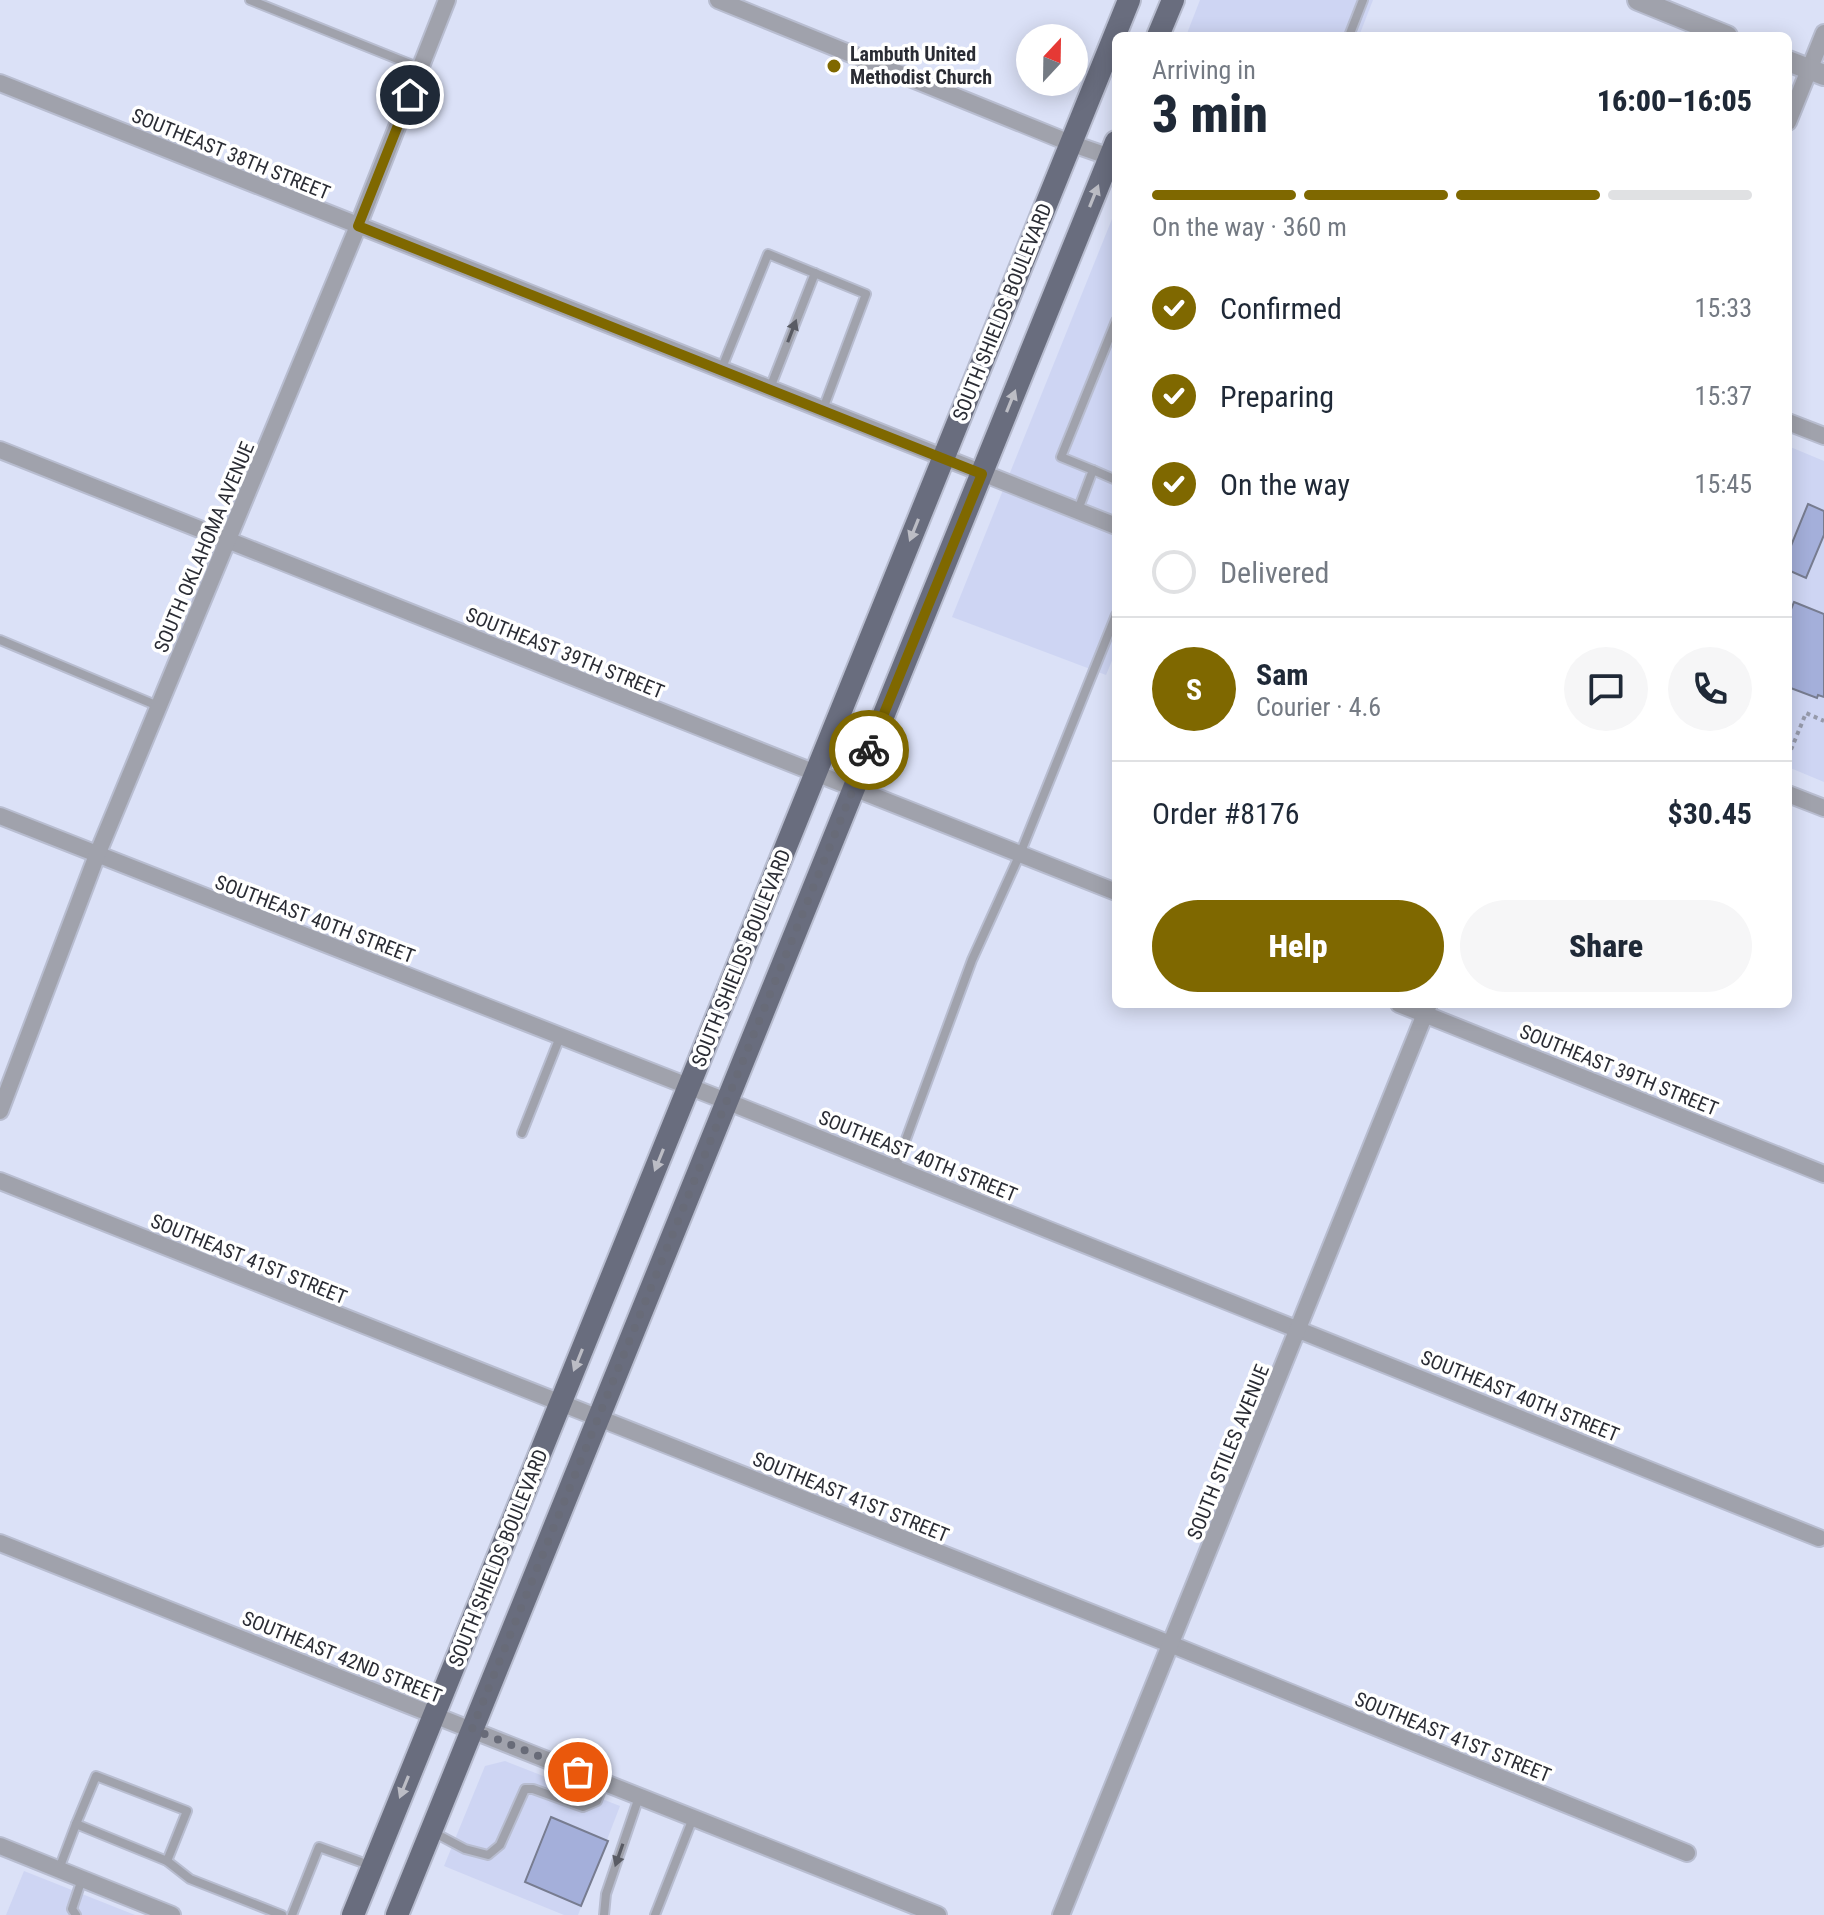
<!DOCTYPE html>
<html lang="en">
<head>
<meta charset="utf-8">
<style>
  body { margin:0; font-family:"Roboto Condensed",sans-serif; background:#f6f6f7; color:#1f2937; height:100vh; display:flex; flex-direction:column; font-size:30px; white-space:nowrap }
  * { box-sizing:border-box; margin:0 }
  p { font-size:26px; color:#747a83 }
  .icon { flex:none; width:44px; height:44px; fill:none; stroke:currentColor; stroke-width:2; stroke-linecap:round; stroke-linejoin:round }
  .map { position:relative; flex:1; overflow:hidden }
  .panel { position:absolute; left:1112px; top:32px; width:680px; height:976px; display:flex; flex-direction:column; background:#fff; border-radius:12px; box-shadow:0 4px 20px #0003 }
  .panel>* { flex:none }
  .needle { width:52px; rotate:22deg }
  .controls { position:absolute; left:1016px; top:24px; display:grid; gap:16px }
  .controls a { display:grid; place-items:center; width:72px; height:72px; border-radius:50%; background:#fff; box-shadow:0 4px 20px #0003; font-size:40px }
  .pin { position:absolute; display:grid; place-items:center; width:68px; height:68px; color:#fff; margin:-34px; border:4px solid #fff; border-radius:50%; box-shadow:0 2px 8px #0007 }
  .courier { position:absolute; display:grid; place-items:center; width:80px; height:80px; margin:-40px; border:6px solid #7f6800; border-radius:50%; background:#fff; color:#222; box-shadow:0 2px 10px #0007 }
  .summary em { font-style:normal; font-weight:800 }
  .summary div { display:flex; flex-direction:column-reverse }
  .summary { display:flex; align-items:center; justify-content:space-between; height:136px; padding:0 40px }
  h1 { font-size:52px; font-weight:800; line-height:60px }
  .bar { display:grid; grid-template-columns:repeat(4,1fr); gap:12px 8px; align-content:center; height:96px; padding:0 40px }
  .bar i { height:10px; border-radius:6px; background:#e0e1e3 }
  .bar .active { background:#7f6800 }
  .bar p { grid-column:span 4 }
  .line { display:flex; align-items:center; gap:20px; padding:0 40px; border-top:2px solid #e0e1e3 }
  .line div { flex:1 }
  .round { display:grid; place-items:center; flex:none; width:84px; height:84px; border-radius:42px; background:#f6f6f7 }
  ol { padding:0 40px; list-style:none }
  li { display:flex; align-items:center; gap:24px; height:88px }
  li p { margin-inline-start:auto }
  li .icon { padding:8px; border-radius:50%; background:#7f6800; color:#fff; stroke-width:4 }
  li:last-child { color:#747a83 }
  li i { width:44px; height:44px; border:4px solid #e0e1e3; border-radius:50% }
  .primary-button { display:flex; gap:16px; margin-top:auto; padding:16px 40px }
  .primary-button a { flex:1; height:92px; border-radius:48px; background:#7f6800; color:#fff; font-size:32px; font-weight:800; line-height:92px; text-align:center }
  .primary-button a+a { background:#f6f6f7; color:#1f2937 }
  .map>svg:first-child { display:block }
  .built { fill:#ced5f3 }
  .building { fill:#a4afda; stroke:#777c90; stroke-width:2 }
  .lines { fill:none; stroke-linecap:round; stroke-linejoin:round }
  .service-casing { stroke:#b8bdd0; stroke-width:12 }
  .minor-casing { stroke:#b8bdd0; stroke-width:20 }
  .tertiary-casing { stroke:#b8bdd0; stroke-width:24 }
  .primary-casing { stroke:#b8bdd0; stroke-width:26 }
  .path { stroke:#969aab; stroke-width:4; stroke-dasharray:4 4; stroke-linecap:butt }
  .service { stroke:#a0a2ac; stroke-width:8 }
  .minor { stroke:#a0a2ac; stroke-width:16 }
  .tertiary { stroke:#a0a2ac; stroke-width:20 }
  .primary { stroke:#696d7e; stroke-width:22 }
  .oneway { fill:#bcbdc5 }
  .oneway2 { fill:#595b64 }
  .done { stroke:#686b78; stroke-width:8; stroke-dasharray:0 14.4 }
  .route { stroke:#7f6800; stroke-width:10 }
  .poi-dot { fill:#7f6800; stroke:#fff; stroke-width:3 }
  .labels { text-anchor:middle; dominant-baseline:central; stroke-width:7; stroke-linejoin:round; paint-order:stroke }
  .poi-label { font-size:20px; font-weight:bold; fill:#2a2c34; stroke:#fff; text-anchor:start }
  .street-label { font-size:20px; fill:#2a2c34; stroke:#fff }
</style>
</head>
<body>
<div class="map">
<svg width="1824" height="1915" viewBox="0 0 1824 1915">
  <rect width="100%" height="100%" fill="#dbe1f7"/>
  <g class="built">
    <path d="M1200 0H1373L1359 36H1186Z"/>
    <path d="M1116 209V651L1106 675 952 617Z"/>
    <path d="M1788 446 1824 461V782L1788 767Z"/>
    <path d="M505 1761 620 1806 578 1915H564L444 1866 485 1766Z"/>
    <path d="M24 1871 135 1915H6Z"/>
  </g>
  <g class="building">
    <path d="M1808 504 1824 511V535L1806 578 1788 570V553Z"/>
    <path d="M1794 602 1824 614V697L1818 695 1817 698 1788 687V617Z"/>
    <path d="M551 1817 608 1841 581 1906 525 1882Z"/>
  </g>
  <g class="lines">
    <g class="service-casing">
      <g id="service">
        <path d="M250 0 420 68"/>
        <path d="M1349 36 1363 0"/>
        <path d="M721 370 768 254 866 294 823 409"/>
        <path d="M770 388 815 273"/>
        <path d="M1093 470 1116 480"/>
        <path d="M1078 510 1093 470 1061 457 1116 321"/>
        <path d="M0 640 158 706"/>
        <path d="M522 1133 560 1037"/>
        <path d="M895 1169 972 960 1020 854 1116 615"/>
        <path d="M76 1824 96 1776 187 1811 167 1861"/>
        <path d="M431 1831 465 1849 488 1855 500 1845 525 1789H533L583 1807 597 1801 604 1782"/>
        <path d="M59 1869 76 1824 167 1861 190 1879 282 1915"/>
        <path d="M76 1915 72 1909 82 1879"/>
        <path d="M292 1915 319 1847 372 1866"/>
        <path d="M604 1915 606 1894 639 1797"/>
        <path d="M655 1915 693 1818"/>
      </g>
    </g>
    <g class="minor-casing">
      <g id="minor">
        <path d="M718 0 1070 143 1116 159"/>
        <path d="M0 83 1116 526"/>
        <path d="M1788 122 1824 33"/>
        <path d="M1788 422 1824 436"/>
        <path d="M0 450 1116 892"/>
        <path d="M1788 794 1824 808"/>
        <path d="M0 816 726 1101 1819 1538"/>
        <path d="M1399 1004 1824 1174"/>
        <path d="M0 1111 97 855 358 226 447 0"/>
        <path d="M0 1181 1170 1644 1687 1853"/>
        <path d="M0 1543 938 1915"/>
        <path d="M0 1846 172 1915"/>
        <path d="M1061 1915 1429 1004"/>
      </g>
    </g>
    <g class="tertiary-casing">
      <g id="tertiary">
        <path d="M1638 0 1727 36"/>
        <path d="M1788 61 1824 75"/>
      </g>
    </g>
    <g class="primary-casing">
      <g id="primary">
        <path d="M1158 36 1173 0"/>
        <path d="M353 1915 1129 0"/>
        <path d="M397 1915 1116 142"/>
      </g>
    </g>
    <path class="path" d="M1788 757 1806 713 1824 721"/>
    <use href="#service" class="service"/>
    <use href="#minor" class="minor"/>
    <use href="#tertiary" class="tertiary"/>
    <use href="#primary" class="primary"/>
  </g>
  <defs><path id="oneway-solid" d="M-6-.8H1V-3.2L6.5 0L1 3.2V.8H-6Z" transform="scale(2)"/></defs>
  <g class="oneway">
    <use href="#oneway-solid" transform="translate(1094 196) rotate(-68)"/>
    <use href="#oneway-solid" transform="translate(1011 401) rotate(-68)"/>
    <use href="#oneway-solid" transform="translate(914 530) rotate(112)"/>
    <use href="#oneway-solid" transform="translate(659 1160) rotate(112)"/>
    <use href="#oneway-solid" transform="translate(578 1360) rotate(112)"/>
    <use href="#oneway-solid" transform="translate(404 1787) rotate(112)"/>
  </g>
  <g class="oneway2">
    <use href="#oneway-solid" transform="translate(792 331) rotate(-69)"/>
    <use href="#oneway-solid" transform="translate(619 1855) rotate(109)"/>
  </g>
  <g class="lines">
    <path class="done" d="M578 1772 472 1729 869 750"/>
    <path class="route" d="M410 95 358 226 982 474 869 750"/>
  </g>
  <circle class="poi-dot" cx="834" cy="66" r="8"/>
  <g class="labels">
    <g class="poi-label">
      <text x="850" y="54">Lambuth United<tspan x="850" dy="23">Methodist Church</tspan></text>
    </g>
    <g class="street-label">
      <text transform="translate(231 154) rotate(22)">SOUTHEAST 38TH STREET</text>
      <text transform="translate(1002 312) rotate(-68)">SOUTH SHIELDS BOULEVARD</text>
      <text transform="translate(204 547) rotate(-67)">SOUTH OKLAHOMA AVENUE</text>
      <text transform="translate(565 653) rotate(22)">SOUTHEAST 39TH STREET</text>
      <text transform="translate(315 919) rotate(21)">SOUTHEAST 40TH STREET</text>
      <text transform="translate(741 958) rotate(-68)">SOUTH SHIELDS BOULEVARD</text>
      <text transform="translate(1619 1070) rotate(22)">SOUTHEAST 39TH STREET</text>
      <text transform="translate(918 1156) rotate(22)">SOUTHEAST 40TH STREET</text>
      <text transform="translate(249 1259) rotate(22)">SOUTHEAST 41ST STREET</text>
      <text transform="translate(1520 1396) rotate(22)">SOUTHEAST 40TH STREET</text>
      <text transform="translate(1228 1452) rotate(-68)">SOUTH STILES AVENUE</text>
      <text transform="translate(851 1497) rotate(22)">SOUTHEAST 41ST STREET</text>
      <text transform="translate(498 1558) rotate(-68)">SOUTH SHIELDS BOULEVARD</text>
      <text transform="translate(342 1657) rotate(22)">SOUTHEAST 42ND STREET</text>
      <text transform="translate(1453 1737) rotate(22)">SOUTHEAST 41ST STREET</text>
    </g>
  </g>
</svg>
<div class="controls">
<a><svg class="needle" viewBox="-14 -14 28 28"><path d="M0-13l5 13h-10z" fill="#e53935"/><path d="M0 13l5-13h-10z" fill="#747a83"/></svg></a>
</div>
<div class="pin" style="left:578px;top:1772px;background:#ea580c"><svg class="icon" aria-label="bag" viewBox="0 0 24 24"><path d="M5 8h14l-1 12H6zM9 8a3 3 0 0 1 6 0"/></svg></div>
<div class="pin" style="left:410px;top:95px;background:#1f2937"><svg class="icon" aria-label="home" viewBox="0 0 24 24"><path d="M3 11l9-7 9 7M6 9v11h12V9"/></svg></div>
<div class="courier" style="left:869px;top:750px"><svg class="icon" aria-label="bike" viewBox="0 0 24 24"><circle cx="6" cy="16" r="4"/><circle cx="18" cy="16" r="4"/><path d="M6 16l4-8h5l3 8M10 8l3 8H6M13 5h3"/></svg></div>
<section class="panel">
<div class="summary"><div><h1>3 min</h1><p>Arriving in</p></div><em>16:00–16:05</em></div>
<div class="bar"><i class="active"></i><i class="active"></i><i class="active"></i><i></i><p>On the way · 360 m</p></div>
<ol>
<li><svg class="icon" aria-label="check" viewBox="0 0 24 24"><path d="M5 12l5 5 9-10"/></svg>Confirmed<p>15:33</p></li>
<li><svg class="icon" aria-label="check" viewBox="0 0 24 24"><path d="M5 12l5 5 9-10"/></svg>Preparing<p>15:37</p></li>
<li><svg class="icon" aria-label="check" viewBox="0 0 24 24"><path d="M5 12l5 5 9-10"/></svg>On the way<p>15:45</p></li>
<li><i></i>Delivered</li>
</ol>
<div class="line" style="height:144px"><b class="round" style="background:#7f6800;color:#fff">S</b><div><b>Sam</b><p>Courier · 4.6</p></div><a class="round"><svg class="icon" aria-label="chat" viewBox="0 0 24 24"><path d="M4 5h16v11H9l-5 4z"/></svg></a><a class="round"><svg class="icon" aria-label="phone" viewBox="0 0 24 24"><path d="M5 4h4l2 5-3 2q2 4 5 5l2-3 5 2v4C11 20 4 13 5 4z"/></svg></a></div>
<div class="line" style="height:104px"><div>Order #8176</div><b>$30.45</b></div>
<div class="primary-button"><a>Help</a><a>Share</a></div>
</section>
</div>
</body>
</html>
